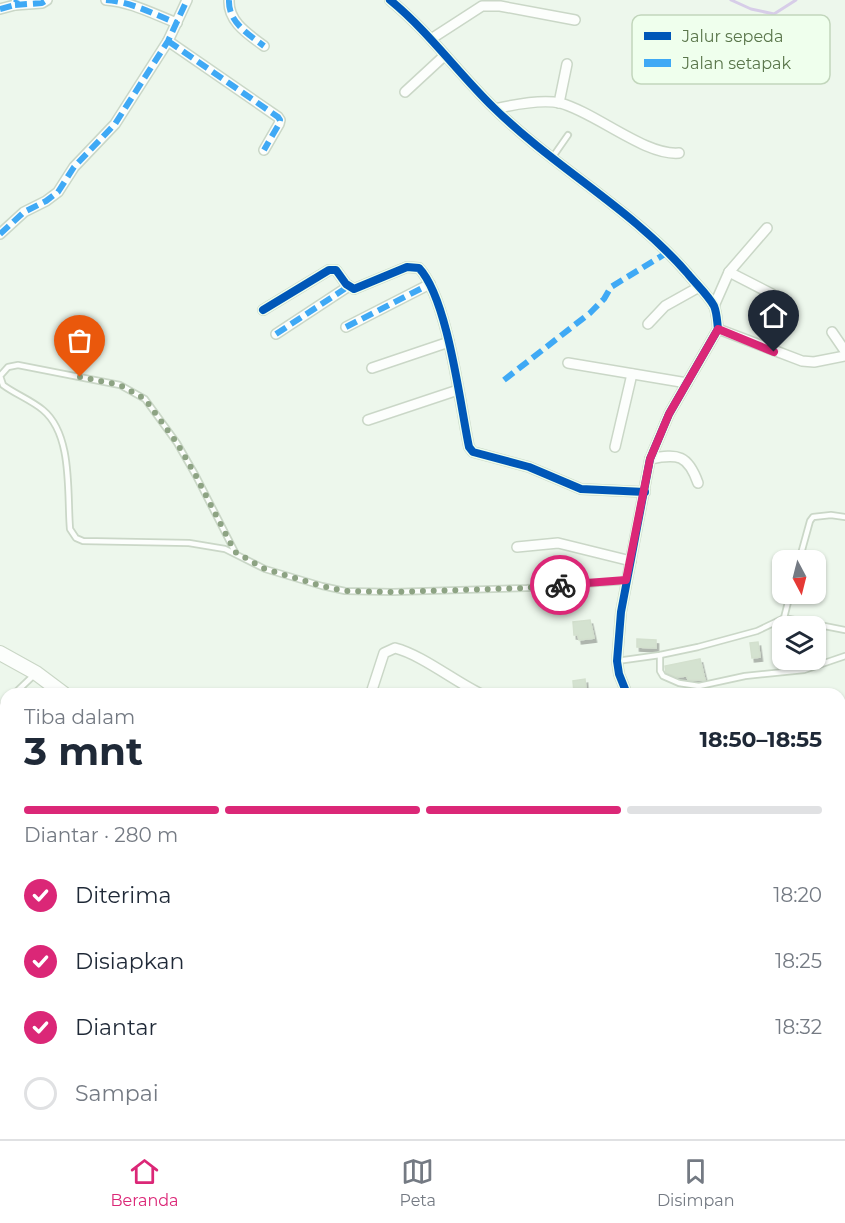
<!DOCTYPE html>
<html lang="id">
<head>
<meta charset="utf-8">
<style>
  body { margin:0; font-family:Montserrat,sans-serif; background:#f2f2f3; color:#1f2937; height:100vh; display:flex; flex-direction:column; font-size:22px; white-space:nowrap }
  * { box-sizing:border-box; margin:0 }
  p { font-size:20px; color:#747a83 }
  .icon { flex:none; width:33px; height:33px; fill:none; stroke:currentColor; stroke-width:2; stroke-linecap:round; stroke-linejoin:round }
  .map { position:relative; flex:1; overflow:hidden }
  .sheet { position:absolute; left:0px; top:688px; width:846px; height:452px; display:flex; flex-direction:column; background:#fff; border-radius:18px 18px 0 0; box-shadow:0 2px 4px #0004 }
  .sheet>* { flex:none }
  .needle { width:39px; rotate:173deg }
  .buttons { position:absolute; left:772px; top:550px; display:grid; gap:12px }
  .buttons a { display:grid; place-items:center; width:54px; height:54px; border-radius:12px; background:#fff; box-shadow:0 2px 4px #0004; font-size:30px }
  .pin { position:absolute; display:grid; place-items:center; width:51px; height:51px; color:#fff; margin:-62px -26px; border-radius:50% 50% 50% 0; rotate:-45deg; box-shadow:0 0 6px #0007 }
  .pin .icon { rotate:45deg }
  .courier { position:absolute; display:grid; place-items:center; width:60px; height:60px; margin:-30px; border:4px solid #db2777; border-radius:50%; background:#fff; color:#222; box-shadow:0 2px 8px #0007 }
  .headline em { font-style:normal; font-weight:700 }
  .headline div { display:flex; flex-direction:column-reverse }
  .headline { display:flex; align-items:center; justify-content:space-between; height:102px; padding:0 24px }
  h1 { font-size:39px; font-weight:700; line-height:45px }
  .bar { display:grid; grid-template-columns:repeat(4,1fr); gap:9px 6px; align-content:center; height:72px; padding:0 24px }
  .bar i { height:8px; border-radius:4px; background:#e0e1e3 }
  .bar .current { background:#db2777 }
  .bar p { grid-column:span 4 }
  ol { padding:0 24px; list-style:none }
  li { display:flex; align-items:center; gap:18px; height:66px }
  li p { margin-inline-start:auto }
  li .icon { padding:6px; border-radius:50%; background:#db2777; color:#fff; stroke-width:4 }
  li:last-child { color:#747a83 }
  li i { width:33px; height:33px; border:3px solid #e0e1e3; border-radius:50% }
  .dock { display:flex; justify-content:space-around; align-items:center; height:84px; border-top:2px solid #e0e1e3; background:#fff; font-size:16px; color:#747a83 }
  .dock a { display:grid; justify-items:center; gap:3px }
  .dock .current { color:#db2777 }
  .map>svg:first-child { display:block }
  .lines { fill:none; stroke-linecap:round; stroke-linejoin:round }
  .stream { stroke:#d7cde8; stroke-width:3 }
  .building { fill:#d4e2d0; stroke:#d3e0ce; stroke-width:1.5; filter:url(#shadow) }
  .lane-casing { stroke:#cad7c7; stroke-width:8 }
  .street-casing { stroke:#cad7c7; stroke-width:12 }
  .secondary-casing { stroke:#c9d6c5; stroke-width:16 }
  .lane { stroke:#fcfefc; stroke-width:4.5 }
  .street { stroke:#fcfefc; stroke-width:9 }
  .secondary { stroke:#fcfefc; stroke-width:14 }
  .quiet { stroke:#3fa9f5; stroke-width:6; stroke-dasharray:12 6; stroke-linecap:butt }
  .cycleway-casing { stroke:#efffed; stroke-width:11 }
  .cycleway { stroke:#0057b8; stroke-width:8 }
  .done { stroke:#8da383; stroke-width:6; stroke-dasharray:0 10.8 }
  .route { stroke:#db2777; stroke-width:8 }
  .key { fill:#efffed; stroke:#c2d6bc; stroke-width:1.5 }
  .key-label { font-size:16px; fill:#5a764b }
</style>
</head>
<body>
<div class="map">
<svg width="845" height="1139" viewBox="0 0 845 1139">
  <defs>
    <filter id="shadow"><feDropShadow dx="2.5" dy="4" stdDeviation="0" flood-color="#0004"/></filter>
  </defs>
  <rect width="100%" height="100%" fill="#edf7ec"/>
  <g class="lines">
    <path class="stream" d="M731 0 751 9 774 14 796 0"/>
  </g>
  <g class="building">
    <path d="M590 620 594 638 579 640 578 635H574L573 622Z"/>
    <path d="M637 639 656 640V648L637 647Z"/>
    <path d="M758 642 760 657 752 658 750 643Z"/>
    <path d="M700 659 705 680H688L687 676 676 677 666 673 665 666Z"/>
    <path d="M585 679 586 691 574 693 573 681Z"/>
  </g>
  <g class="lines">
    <g class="lane-casing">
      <g id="lane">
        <path d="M552 158 568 135"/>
        <path d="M235 552 196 476 177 443 145 399 120 385 18 365 8 367 0 376 3 385C15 394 31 400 43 410 73 435 67 493 70 529L76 538 83 541 189 543 225 549 265 569 322 586 345 591 393 592 527 588 626 581"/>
        <path d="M799 561 810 521 813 517 831 515 845 517"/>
        <path d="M784 618 790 594"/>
        <path d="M660 655V671L663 676 679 683 699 686 745 676 804 670 845 656"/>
        <path d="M617 661 660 655 698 647 757 631 784 618 845 630"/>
        <path d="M14 694 34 675"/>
        <path d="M0 708 6 702"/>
      </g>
    </g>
    <g class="street-casing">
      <g id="street">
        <path d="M106 0C132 2 153 14 177 23"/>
        <path d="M229 0C228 22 248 34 264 46"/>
        <path d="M390 0C429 32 458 73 494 108 555 168 632 209 688 274 696 284 708 295 714 306 717 313 717 321 718 329L669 414 650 459 621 612 617 661 619 674 627 694"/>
        <path d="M15 5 42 3 47 0"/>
        <path d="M0 9 15 5 17 0"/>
        <path d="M431 39 482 6H500L575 20"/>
        <path d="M168 41 278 117 280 120 279 124 264 150"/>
        <path d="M405 92 444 56"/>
        <path d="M559 103 567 64"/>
        <path d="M495 109C512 105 542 99 560 103 595 112 645 156 679 153"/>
        <path d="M0 234 24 212 46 201 58 192 74 167 115 124 168 41 187 0"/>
        <path d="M729 272 772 294"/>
        <path d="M714 306 729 272 767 228"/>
        <path d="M263 310 329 270H336L346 284 354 289 407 267 419 268C448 299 460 404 469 447L473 452 529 467 581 489 645 492"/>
        <path d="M648 324 665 306 699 287"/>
        <path d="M346 327 430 284"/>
        <path d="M718 329 802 361 814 362 845 356"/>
        <path d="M832 332 845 351"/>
        <path d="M276 334 349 286"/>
        <path d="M568 363 687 383"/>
        <path d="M372 368 449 342"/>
        <path d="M368 420 458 390"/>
        <path d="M615 447 632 374"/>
        <path d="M650 459C678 453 688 455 698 483"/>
        <path d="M517 547 558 543 631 561"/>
        <path d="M371 693 384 653 395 648C422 655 454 681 481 694"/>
        <path d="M840 788 845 781"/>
        <path d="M840 958 845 959"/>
        <path d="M0 1072 6 1076"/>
        <path d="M83 1134 94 1139"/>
        <path d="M821 1134 828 1139"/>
      </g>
    </g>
    <g class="secondary-casing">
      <g id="secondary">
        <path d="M0 653 36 673 64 694"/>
        <path d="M571 1134V1139"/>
      </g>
    </g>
    <use href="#lane" class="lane"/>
    <use href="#street" class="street"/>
    <use href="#secondary" class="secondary"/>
    <g class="quiet">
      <path d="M106 0C132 2 153 14 177 23"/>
      <path d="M229 0C228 22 248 34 264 46"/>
      <path d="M15 5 42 3 47 0"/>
      <path d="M0 9 15 5 17 0"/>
      <path d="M168 41 278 117 280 120 279 124 264 150"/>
      <path d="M0 234 24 212 46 201 58 192 74 167 115 124 168 41 187 0"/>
      <path d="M346 327 430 284"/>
      <path d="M276 334 349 286"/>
      <path d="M504 380 590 313 604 299 611 287 668 252"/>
      <path d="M840 788 845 781"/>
      <path d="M0 1072 6 1076"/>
      <path d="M83 1134 94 1139"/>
    </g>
    <g class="cycleway-casing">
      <g id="cycleway">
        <path d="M390 0C429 32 458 73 494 108 555 168 632 209 688 274 696 284 708 295 714 306 717 313 717 321 718 329L669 414 650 459 621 612 617 661 619 674 627 694"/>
        <path d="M263 310 329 270H336L346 284 354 289 407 267 419 268C448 299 460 404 469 447L473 452 529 467 581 489 645 492"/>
      </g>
    </g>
    <use href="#cycleway" class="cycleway"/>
  </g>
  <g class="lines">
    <path class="done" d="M80 377 120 385 145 399 177 443 196 476 235 552 265 569 322 586 345 591 393 592 526 588 560 585"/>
    <path class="route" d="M560 585 626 580 650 459 669 414 718 329 774 352"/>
  </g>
  <rect x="632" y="15" width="198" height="69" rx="9" class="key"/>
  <rect x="644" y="32" width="27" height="8" fill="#0057b8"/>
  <rect x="644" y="59" width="27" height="8" fill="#3fa9f5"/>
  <g class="key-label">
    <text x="682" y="42">Jalur sepeda</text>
    <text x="682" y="69">Jalan setapak</text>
  </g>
</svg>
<div class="buttons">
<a><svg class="needle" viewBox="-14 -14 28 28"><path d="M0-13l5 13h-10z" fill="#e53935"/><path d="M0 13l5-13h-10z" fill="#747a83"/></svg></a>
<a><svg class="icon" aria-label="layers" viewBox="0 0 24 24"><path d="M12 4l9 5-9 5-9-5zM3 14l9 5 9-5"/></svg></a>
</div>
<div class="pin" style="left:80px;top:377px;background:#ea580c"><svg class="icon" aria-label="bag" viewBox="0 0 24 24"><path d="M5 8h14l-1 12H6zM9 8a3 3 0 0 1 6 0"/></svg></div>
<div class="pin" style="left:774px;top:352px;background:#1f2937"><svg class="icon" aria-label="home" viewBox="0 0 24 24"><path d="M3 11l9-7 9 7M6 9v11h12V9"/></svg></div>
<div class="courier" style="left:560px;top:585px"><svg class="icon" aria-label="bike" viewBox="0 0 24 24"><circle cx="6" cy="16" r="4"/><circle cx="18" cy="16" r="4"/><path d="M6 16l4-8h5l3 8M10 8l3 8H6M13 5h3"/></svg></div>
<section class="sheet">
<div class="headline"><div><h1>3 mnt</h1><p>Tiba dalam</p></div><em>18:50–18:55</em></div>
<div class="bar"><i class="current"></i><i class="current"></i><i class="current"></i><i></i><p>Diantar · 280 m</p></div>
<ol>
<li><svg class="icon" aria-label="check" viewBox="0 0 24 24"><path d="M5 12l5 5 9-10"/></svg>Diterima<p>18:20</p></li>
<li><svg class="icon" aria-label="check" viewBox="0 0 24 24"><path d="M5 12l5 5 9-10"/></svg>Disiapkan<p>18:25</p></li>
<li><svg class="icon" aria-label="check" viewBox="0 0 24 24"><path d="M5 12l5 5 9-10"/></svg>Diantar<p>18:32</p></li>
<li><i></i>Sampai</li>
</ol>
</section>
</div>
<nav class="dock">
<a class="current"><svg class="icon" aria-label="home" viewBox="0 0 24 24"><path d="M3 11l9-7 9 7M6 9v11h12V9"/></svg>Beranda</a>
<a><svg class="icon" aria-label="map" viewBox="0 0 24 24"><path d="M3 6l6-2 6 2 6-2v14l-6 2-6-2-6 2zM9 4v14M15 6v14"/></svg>Peta</a>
<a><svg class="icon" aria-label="saved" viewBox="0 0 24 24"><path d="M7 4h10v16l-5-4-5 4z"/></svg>Disimpan</a>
</nav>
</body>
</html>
